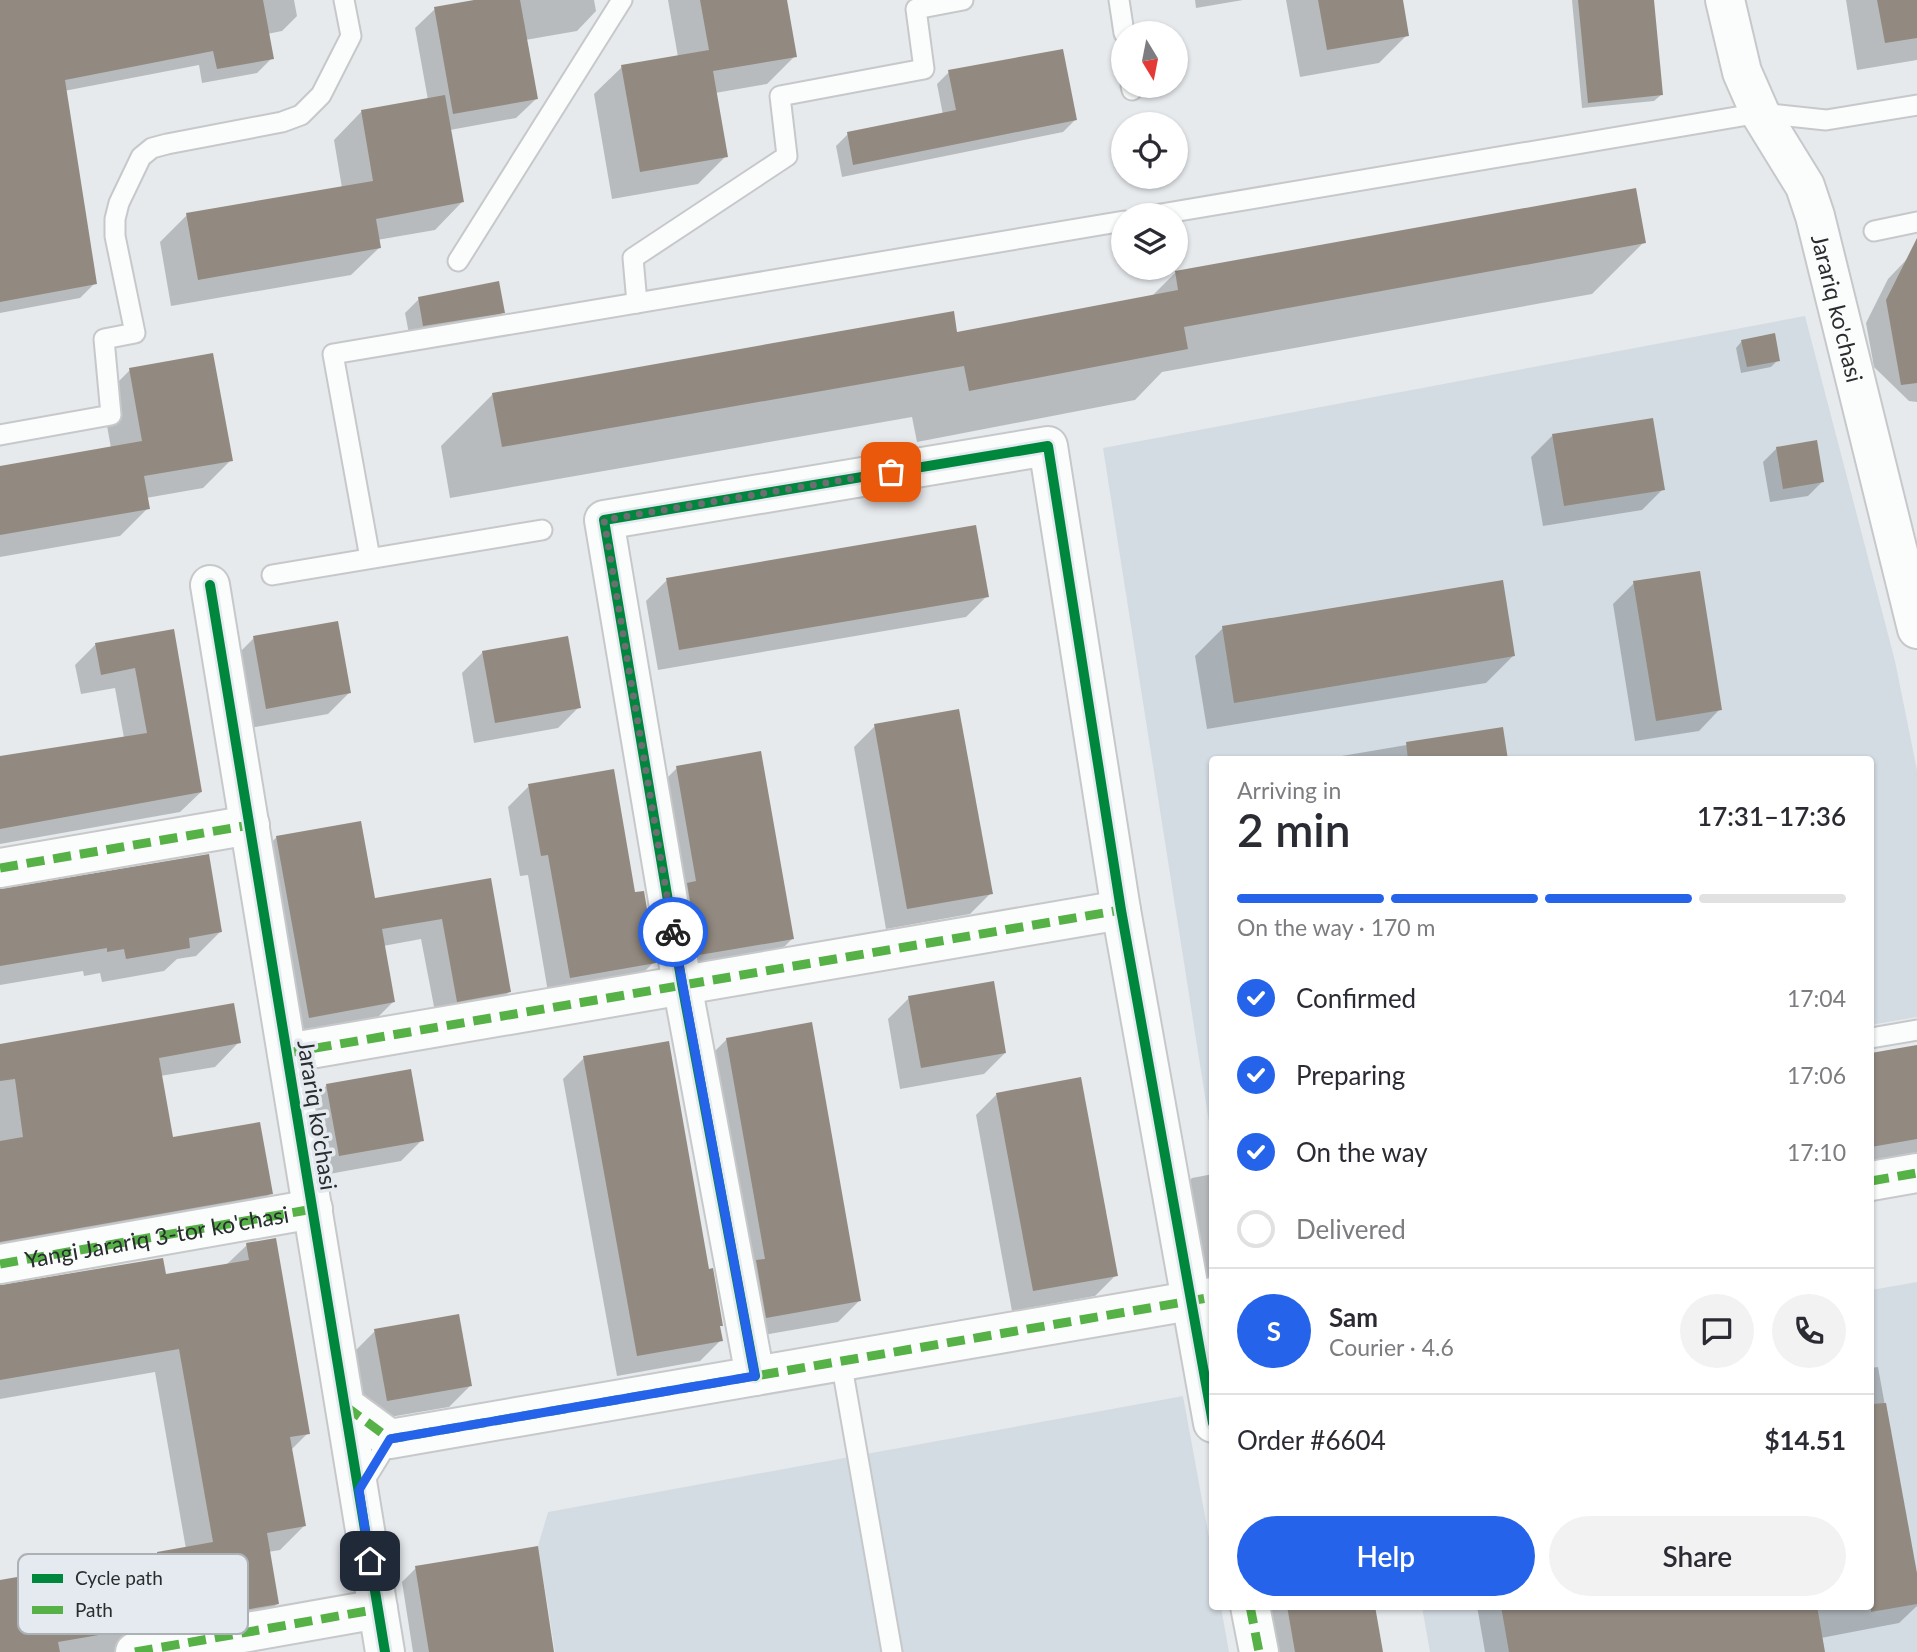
<!DOCTYPE html>
<html lang="en">
<head>
<meta charset="utf-8">
<style>
  body { margin:0; font-family:Lato,sans-serif; background:#f2f2f3; color:#2b2b33; height:100vh; display:flex; flex-direction:column; font-size:26px; white-space:nowrap }
  * { box-sizing:border-box; margin:0 }
  p { font-size:23px; color:#7c7c81 }
  .icon { flex:none; width:38px; height:38px; fill:none; stroke:currentColor; stroke-width:2; stroke-linecap:round; stroke-linejoin:round }
  .map { position:relative; flex:1; overflow:hidden }
  .panel { position:absolute; left:1209px; top:756px; width:665px; height:854px; display:flex; flex-direction:column; background:#fff; border-radius:7px; box-shadow:0 2px 5px #0004 }
  .panel>* { flex:none }
  .needle { width:46px; rotate:170deg }
  .fabs { position:absolute; left:1111px; top:21px; display:grid; gap:14px }
  .fabs a { display:grid; place-items:center; width:77px; height:77px; border-radius:50%; background:#fff; box-shadow:0 2px 5px #0004; font-size:35px }
  .pin { position:absolute; display:grid; place-items:center; width:60px; height:60px; color:#fff; margin:-30px; border-radius:14px; box-shadow:0 4px 10px #0006 }
  .courier { position:absolute; display:grid; place-items:center; width:70px; height:70px; margin:-35px; border:5px solid #2563eb; border-radius:50%; background:#fff; color:#222; box-shadow:0 2px 9px #0007 }
  .head em { font-style:normal; font-weight:600 }
  .head div { display:flex; flex-direction:column-reverse }
  .head { display:flex; align-items:center; justify-content:space-between; height:119px; padding:0 28px }
  h1 { font-size:46px; font-weight:600; line-height:52px }
  .bar { display:grid; grid-template-columns:repeat(4,1fr); gap:10px 7px; align-content:center; height:84px; padding:0 28px }
  .bar i { height:9px; border-radius:5px; background:#e1e1e2 }
  .bar .on { background:#2563eb }
  .bar p { grid-column:span 4 }
  .line { display:flex; align-items:center; gap:18px; padding:0 28px; border-top:2px solid #e1e1e2 }
  .line div { flex:1 }
  .round { display:grid; place-items:center; flex:none; width:74px; height:74px; border-radius:37px; background:#f2f2f3 }
  ol { padding:0 28px; list-style:none }
  li { display:flex; align-items:center; gap:21px; height:77px }
  li p { margin-inline-start:auto }
  li .icon { padding:7px; border-radius:50%; background:#2563eb; color:#fff; stroke-width:4 }
  li:last-child { color:#7c7c81 }
  li i { width:38px; height:38px; border:4px solid #e1e1e2; border-radius:50% }
  .primary-button { display:flex; gap:14px; margin-top:auto; padding:14px 28px }
  .primary-button a { flex:1; height:80px; border-radius:42px; background:#2563eb; color:#fff; font-size:28px; font-weight:600; line-height:80px; text-align:center }
  .primary-button a+a { background:#f2f2f3; color:#2b2b33 }
  .map>svg:first-child { display:block }
  .built { fill:#d4dce3 }
  .shadow { fill:#0003 }
  .building { fill:#928a80 }
  .lines { fill:none; stroke-linecap:round; stroke-linejoin:round }
  .service-casing { stroke:#c6c8ca; stroke-width:23 }
  .minor-casing { stroke:#c6c8ca; stroke-width:42 }
  .tertiary-casing { stroke:#c6c8ca; stroke-width:42 }
  .service { stroke:#fbfcfc; stroke-width:19 }
  .minor { stroke:#fbfcfc; stroke-width:38 }
  .tertiary { stroke:#fbfcfc; stroke-width:38 }
  .quiet { stroke:#56b246; stroke-width:9; stroke-dasharray:18 9; stroke-linecap:butt }
  .cycleway-casing { stroke:#e4eaf0; stroke-width:15 }
  .cycleway { stroke:#00873e; stroke-width:10 }
  .done { stroke:#6c6f72; stroke-width:7; stroke-dasharray:0 12.6 }
  .route { stroke:#2563eb; stroke-width:9 }
  .labels { text-anchor:middle; dominant-baseline:central; stroke-width:7; stroke-linejoin:round; paint-order:stroke }
  .street-label { font-size:23px; fill:#2a2d2f; stroke:#e4eaf0 }
  .key { fill:#e4eaf0; stroke:#acb1b6; stroke-width:2 }
  .key-label { font-size:19px; fill:#2a2d2f }
</style>
</head>
<body>
<div class="map">
<svg width="1917" height="1652" viewBox="0 0 1917 1652">
  <rect width="100%" height="100%" fill="#e7eaed"/>
  <g class="built">
    <path d="M1805 316 1895 661 1917 770V1017L1871 1025V760H1213L1212 1141 1103 448Z"/>
    <path d="M1917 1282V1652H1430L1422 1607 1871 1606V1290Z"/>
    <path d="M1183 1396 1213 1559V1606L1221 1607 1229 1652H555L538 1546 548 1512Z"/>
  </g>
  <g class="shadow">
    <path d="M0 0H294L297 16 282 31 267 34 272 58 257 73 202 83 199 65 64 91 95 283 80 298 0 313Z"/>
    <path d="M484 0H594L596 11 577 31 525 40 536 99 516 118 450 130 462 202 435 230 377 240 379 248 351 275 171 306 160 242 187 215 342 188 334 140 361 112 428 100 415 28 435 9Z"/>
    <path d="M668 0H786L795 56 767 84 715 93 726 156 698 184 612 199 594 94 622 67 678 57Z"/>
    <path d="M1195 0H1243L1196 8Z"/>
    <path d="M1286 0H1401L1407 35 1379 63 1300 77Z"/>
    <path d="M1572 0H1652L1661 95 1654 101 1582 108Z"/>
    <path d="M1846 0H1917V60L1857 70Z"/>
    <path d="M949 72 1075 120 1063 132 842 177 836 146 848 134 943 115 937 84Z"/>
    <path d="M1644 242 1592 294 1162 372 1135 400 917 442 912 417 450 498 441 446 493 394 956 334 1151 297 1175 273Z"/>
    <path d="M1917 253V402L1909 401 1874 367 1866 323 1888 279 1909 257Z"/>
    <path d="M419 299 503 312 489 326 410 339 405 313Z"/>
    <path d="M1742 341 1778 360 1771 367 1741 373 1736 348Z"/>
    <path d="M130 370 231 460 203 488 146 498 148 508 120 536 0 557V468L111 448 102 398Z"/>
    <path d="M1552 436 1663 489 1642 510 1543 526 1531 457Z"/>
    <path d="M1777 448 1822 482 1808 496 1770 502 1763 462Z"/>
    <path d="M667 580 987 596 966 617 658 670 646 601Z"/>
    <path d="M1634 583 1720 709 1699 731 1635 741 1613 604Z"/>
    <path d="M1223 628 1513 656 1486 683 1207 729 1195 656Z"/>
    <path d="M173 631 201 792 180 812 0 844V759L124 738 115 688 81 694 75 665 96 644Z"/>
    <path d="M254 638 349 693 328 714 245 729 233 659Z"/>
    <path d="M483 652 579 707 558 728 474 743 462 673Z"/>
    <path d="M875 726 991 893 970 914 886 929 854 747Z"/>
    <path d="M1501 729 1506 760H1318Z"/>
    <path d="M677 768 793 938 772 959 679 975 656 789Z"/>
    <path d="M529 786 654 962 633 983 549 998 528 875 520 876 508 807Z"/>
    <path d="M277 837 373 900 490 880 509 992 488 1013 437 1022 421 939 383 946 393 1002 372 1023 289 1038 255 858Z"/>
    <path d="M0 892 220 932 196 956 177 959 164 971 102 982 100 973 84 976 83 971 0 985Z"/>
    <path d="M909 998 1005 1053 984 1074 900 1089 888 1019Z"/>
    <path d="M727 1039 859 1301 838 1322 746 1338 706 1060Z"/>
    <path d="M239 1042 215 1067 160 1076 171 1139 271 1193 247 1217 0 1261V1046Z"/>
    <path d="M1917 1047V1156L1871 1164V1055Z"/>
    <path d="M584 1058 708 1271 721 1325 719 1327 721 1340 700 1361 617 1376 563 1079Z"/>
    <path d="M327 1085 422 1140 401 1161 318 1176 306 1106Z"/>
    <path d="M997 1094 1116 1275 1095 1296 1012 1311 976 1115Z"/>
    <path d="M1213 1174V1278L1194 1282 1178 1192 1192 1178Z"/>
    <path d="M247 1245 308 1433 290 1451 304 1526 280 1550 268 1552 277 1604 253 1628 116 1652H0V1582L48 1593 133 1579 157 1554 186 1549 155 1372 0 1399V1287L164 1276 226 1265Z"/>
    <path d="M375 1331 470 1386 449 1407 366 1421 354 1352Z"/>
    <path d="M1878 1367 1917 1583V1606L1899 1623 1821 1638 1823 1652H1485L1477 1606H1871V1368Z"/>
    <path d="M416 1568 553 1652H413L402 1582Z"/>
    <path d="M1262 1606H1373L1381 1652H1270Z"/>
  </g>
  <g class="building">
    <path d="M0 0H263L274 59 217 69 213 51 65 80 97 284 0 302Z"/>
    <path d="M474 0H520L538 99 453 114 434 7Z"/>
    <path d="M700 0H787L797 57 713 71 728 157 640 172 621 65 709 50Z"/>
    <path d="M1318 0H1403L1409 36 1327 50Z"/>
    <path d="M1578 0H1654L1663 95 1588 103Z"/>
    <path d="M1877 0H1917V38L1885 43Z"/>
    <path d="M1063 49 1077 120 853 165 847 132 956 110 948 70Z"/>
    <path d="M445 95 464 202 376 219 381 248 198 280 186 213 373 181 361 110Z"/>
    <path d="M1636 188 1646 243 1184 327 1188 349 969 391 964 366 502 447 492 393 954 311 957 332 1178 290 1175 271Z"/>
    <path d="M1917 238V383L1901 385 1886 300Z"/>
    <path d="M499 281 505 313 423 326 418 297Z"/>
    <path d="M1775 333 1780 361 1747 367 1741 340Z"/>
    <path d="M213 353 233 461 144 476 150 509 0 535V466L142 441 129 368Z"/>
    <path d="M1653 418 1665 490 1564 506 1552 434Z"/>
    <path d="M1817 440 1824 482 1783 489 1776 447Z"/>
    <path d="M976 525 989 597 679 650 666 578Z"/>
    <path d="M1700 571 1722 710 1656 721 1633 581Z"/>
    <path d="M1503 580 1515 656 1234 703 1222 626Z"/>
    <path d="M338 621 351 693 266 709 253 636Z"/>
    <path d="M174 629 202 792 0 829V756L147 733 135 668 101 675 95 643Z"/>
    <path d="M568 636 581 708 495 723 482 651Z"/>
    <path d="M959 709 993 894 907 909 874 724Z"/>
    <path d="M1503 727 1508 760H1408L1406 742Z"/>
    <path d="M761 751 794 939 699 955 687 883 696 881 676 766Z"/>
    <path d="M614 769 635 892 644 891 656 963 570 978 548 855 541 856 528 784Z"/>
    <path d="M361 821 375 898 491 878 511 992 457 1002 442 919 382 929 395 1002 309 1018 276 836Z"/>
    <path d="M209 854 222 932 189 938 190 948 126 959 124 949 107 952V948L0 966V889Z"/>
    <path d="M994 981 1006 1053 921 1068 908 996Z"/>
    <path d="M234 1003 241 1043 159 1058 173 1137 260 1122 273 1194 0 1242V1141L23 1137 15 1079 0 1081V1044Z"/>
    <path d="M812 1022 861 1301 766 1318 756 1260 765 1259 726 1038Z"/>
    <path d="M669 1041 709 1269 713 1268 723 1326H720L723 1341 637 1356 583 1056Z"/>
    <path d="M1917 1045V1139L1871 1147V1053Z"/>
    <path d="M411 1069 424 1141 339 1156 326 1084Z"/>
    <path d="M1081 1077 1118 1276 1033 1291 996 1093Z"/>
    <path d="M276 1238 310 1434 290 1437 306 1526 267 1533 279 1604 58 1642 60 1652H0V1580L46 1572 50 1591 160 1572 157 1552 213 1542 179 1349 0 1380V1285L163 1258 166 1274 249 1260 246 1243Z"/>
    <path d="M459 1314 472 1386 387 1401 374 1329Z"/>
    <path d="M1886 1403 1917 1573V1604L1871 1612V1404Z"/>
    <path d="M538 1546 554 1652H429L415 1566Z"/>
    <path d="M1287 1606H1375L1383 1652H1295Z"/>
    <path d="M1501 1606H1817L1825 1652H1509Z"/>
  </g>
  <g class="lines">
    <g class="service-casing">
      <g id="service">
        <path d="M1119 0 1124 33"/>
        <path d="M1131 86 1132 90"/>
        <path d="M1155 215 1760 113 1826 120 1917 105"/>
        <path d="M1874 231 1917 222"/>
        <path d="M458 261 622 0"/>
        <path d="M637 303 633 258 787 156 780 96 924 69 916 9 963 0"/>
        <path d="M0 435 111 415 104 339 135 333 115 236V219L119 203 141 157 152 148 167 144 282 122 301 115 321 95 351 36 344 0"/>
        <path d="M370 558 333 354 1124 221"/>
        <path d="M272 575 542 530"/>
        <path d="M1871 1038 1917 1030"/>
        <path d="M841 1361 892 1652"/>
        <path d="M361 1486 390 1439"/>
      </g>
    </g>
    <g class="minor-casing">
      <g id="minor">
        <path d="M210 585 385 1652"/>
        <path d="M0 868 250 825"/>
        <path d="M287 1053 1121 910"/>
        <path d="M1871 1181 1917 1173"/>
        <path d="M0 1264 313 1209"/>
        <path d="M755 1376 682 984 604 520 1048 446 1121 910 1213 1423"/>
        <path d="M345 1406 390 1439 1213 1297"/>
        <path d="M1250 1606 1259 1652"/>
        <path d="M135 1652 378 1609"/>
      </g>
    </g>
    <g class="tertiary-casing">
      <g id="tertiary">
        <path id="s1" d="M1725 0 1742 72 1760 113 1805 186 1815 216 1917 629"/>
      </g>
    </g>
    <use href="#service" class="service"/>
    <use href="#minor" class="minor"/>
    <use href="#tertiary" class="tertiary"/>
    <g class="quiet">
      <path d="M0 868 250 825"/>
      <path d="M287 1053 1121 910"/>
      <path d="M1871 1181 1917 1173"/>
      <path id="s2" d="M0 1264 313 1209"/>
      <path d="M345 1406 390 1439 1213 1297"/>
      <path d="M1250 1606 1259 1652"/>
      <path d="M135 1652 378 1609"/>
    </g>
    <g class="cycleway-casing">
      <g id="cycleway">
        <path d="M210 585 385 1652"/>
        <path d="M755 1376 682 984 604 520 1048 446 1121 910 1213 1423"/>
      </g>
    </g>
    <use href="#cycleway" class="cycleway"/>
  </g>
  <g class="lines">
    <path class="done" d="M673 932 604 520 891 472"/>
    <path class="route" d="M370 1561 359 1490 390 1439 755 1376 673 932"/>
  </g>
  <g class="labels">
    <g class="street-label">
      <text stroke="none"><textPath href="#s1" startOffset="331">Jarariq ko'chasi</textPath></text>
      <text transform="translate(318 1115) rotate(81)">Jarariq ko'chasi</text>
      <text stroke="none"><textPath href="#s2" startOffset="159">Yangi Jarariq 3-tor ko'chasi</textPath></text>
    </g>
  </g>
  <rect x="18" y="1554" width="230" height="80" rx="10" class="key"/>
  <rect x="32" y="1574" width="31" height="9" fill="#00873e"/>
  <rect x="32" y="1606" width="31" height="8" fill="#56b246"/>
  <g class="key-label">
    <text x="75" y="1585">Cycle path</text>
    <text x="75" y="1617">Path</text>
  </g>
</svg>
<div class="fabs">
<a><svg class="needle" viewBox="-14 -14 28 28"><path d="M0-13l5 13h-10z" fill="#e53935"/><path d="M0 13l5-13h-10z" fill="#7c7c81"/></svg></a>
<a><svg class="icon" aria-label="locate" viewBox="0 0 24 24"><circle cx="12" cy="12" r="6"/><path d="M12 2v4M12 18v4M2 12h4M18 12h4"/></svg></a>
<a><svg class="icon" aria-label="layers" viewBox="0 0 24 24"><path d="M12 4l9 5-9 5-9-5zM3 14l9 5 9-5"/></svg></a>
</div>
<div class="pin" style="left:891px;top:472px;background:#ea580c"><svg class="icon" aria-label="bag" viewBox="0 0 24 24"><path d="M5 8h14l-1 12H6zM9 8a3 3 0 0 1 6 0"/></svg></div>
<div class="pin" style="left:370px;top:1561px;background:#1f2937"><svg class="icon" aria-label="home" viewBox="0 0 24 24"><path d="M3 11l9-7 9 7M6 9v11h12V9"/></svg></div>
<div class="courier" style="left:673px;top:932px"><svg class="icon" aria-label="bike" viewBox="0 0 24 24"><circle cx="6" cy="16" r="4"/><circle cx="18" cy="16" r="4"/><path d="M6 16l4-8h5l3 8M10 8l3 8H6M13 5h3"/></svg></div>
<section class="panel">
<div class="head"><div><h1>2 min</h1><p>Arriving in</p></div><em>17:31–17:36</em></div>
<div class="bar"><i class="on"></i><i class="on"></i><i class="on"></i><i></i><p>On the way · 170 m</p></div>
<ol>
<li><svg class="icon" aria-label="check" viewBox="0 0 24 24"><path d="M5 12l5 5 9-10"/></svg>Confirmed<p>17:04</p></li>
<li><svg class="icon" aria-label="check" viewBox="0 0 24 24"><path d="M5 12l5 5 9-10"/></svg>Preparing<p>17:06</p></li>
<li><svg class="icon" aria-label="check" viewBox="0 0 24 24"><path d="M5 12l5 5 9-10"/></svg>On the way<p>17:10</p></li>
<li><i></i>Delivered</li>
</ol>
<div class="line" style="height:126px"><b class="round" style="background:#2563eb;color:#fff">S</b><div><b>Sam</b><p>Courier · 4.6</p></div><a class="round"><svg class="icon" aria-label="chat" viewBox="0 0 24 24"><path d="M4 5h16v11H9l-5 4z"/></svg></a><a class="round"><svg class="icon" aria-label="phone" viewBox="0 0 24 24"><path d="M5 4h4l2 5-3 2q2 4 5 5l2-3 5 2v4C11 20 4 13 5 4z"/></svg></a></div>
<div class="line" style="height:91px"><div>Order #6604</div><b>$14.51</b></div>
<div class="primary-button"><a>Help</a><a>Share</a></div>
</section>
</div>
</body>
</html>
